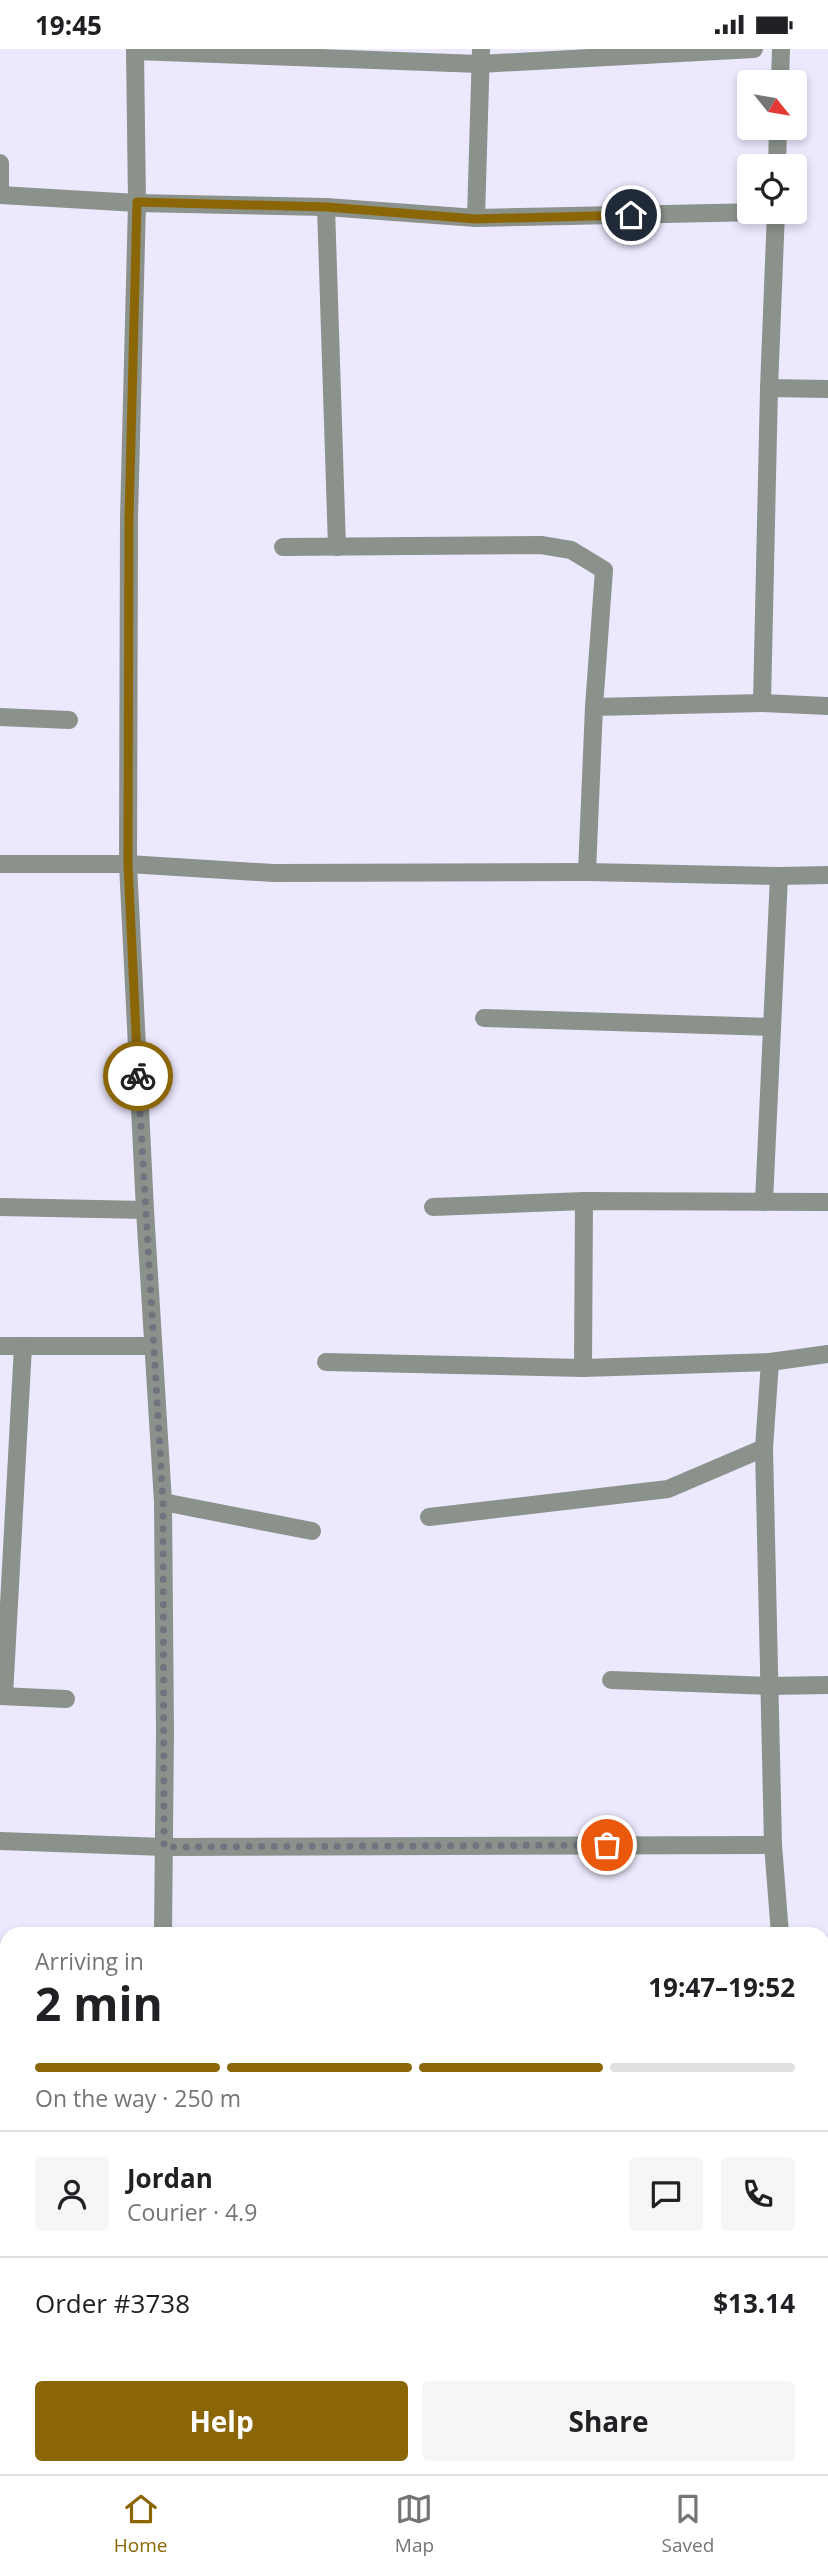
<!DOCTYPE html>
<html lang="en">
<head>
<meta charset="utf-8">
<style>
  body { margin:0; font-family:"Open Sans",sans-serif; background:#f6f6f6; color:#202124; height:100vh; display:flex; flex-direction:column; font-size:26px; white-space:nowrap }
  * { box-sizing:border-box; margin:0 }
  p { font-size:23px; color:#757577 }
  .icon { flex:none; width:38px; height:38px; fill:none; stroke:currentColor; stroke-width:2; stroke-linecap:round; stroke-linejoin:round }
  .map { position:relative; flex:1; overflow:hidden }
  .sheet { position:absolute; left:0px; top:1878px; width:830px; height:548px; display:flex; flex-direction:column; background:#fff; border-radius:21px 21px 0 0; box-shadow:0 4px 10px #0003 }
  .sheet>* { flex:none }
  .needle { width:46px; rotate:120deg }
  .tools { position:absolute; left:737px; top:21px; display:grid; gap:14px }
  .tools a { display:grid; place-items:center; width:70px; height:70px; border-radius:7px; background:#fff; box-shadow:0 4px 10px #0003; font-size:35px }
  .pin { position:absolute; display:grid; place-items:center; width:60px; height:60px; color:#fff; margin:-30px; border:4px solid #fff; border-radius:50%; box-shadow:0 2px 7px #0007 }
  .courier { position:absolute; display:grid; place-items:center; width:70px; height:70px; margin:-35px; border:5px solid #8b6606; border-radius:50%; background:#fff; color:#222; box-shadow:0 2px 9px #0007 }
  .headline em { font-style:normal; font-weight:700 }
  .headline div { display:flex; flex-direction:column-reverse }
  .headline { display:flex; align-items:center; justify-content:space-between; height:119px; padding:0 35px }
  h1 { font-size:46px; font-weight:700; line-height:52px }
  .bar { display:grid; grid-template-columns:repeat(4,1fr); gap:10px 7px; align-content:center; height:84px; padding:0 35px }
  .bar i { height:9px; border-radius:5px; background:#e0e0e0 }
  .bar .active { background:#8b6606 }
  .bar p { grid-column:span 4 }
  .line { display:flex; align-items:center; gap:18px; padding:0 35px; border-top:2px solid #e0e0e0 }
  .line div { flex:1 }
  .round { display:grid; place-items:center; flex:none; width:74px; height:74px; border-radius:7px; background:#f6f6f6 }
  .button { display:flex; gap:14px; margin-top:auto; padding:14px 35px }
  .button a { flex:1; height:80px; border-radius:7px; background:#8b6606; color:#fff; font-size:28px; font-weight:700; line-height:80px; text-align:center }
  .button a+a { background:#f6f6f6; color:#202124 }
  .status { display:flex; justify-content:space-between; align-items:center; height:49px; padding:0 35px; background:#fff; direction:ltr }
  .status svg { height:19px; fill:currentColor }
  .tab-bar { display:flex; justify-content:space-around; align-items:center; height:98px; border-top:2px solid #e0e0e0; background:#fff; font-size:19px; color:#757577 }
  .tab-bar a { display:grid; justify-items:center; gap:4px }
  .tab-bar .active { color:#8b6606 }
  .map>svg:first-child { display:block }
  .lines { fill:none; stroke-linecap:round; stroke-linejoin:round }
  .minor { stroke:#8a928b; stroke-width:18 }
  .done { stroke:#74727f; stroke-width:7; stroke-dasharray:0 12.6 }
  .route { stroke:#8b6606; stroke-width:9 }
</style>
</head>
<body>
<div class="status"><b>19:45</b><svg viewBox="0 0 49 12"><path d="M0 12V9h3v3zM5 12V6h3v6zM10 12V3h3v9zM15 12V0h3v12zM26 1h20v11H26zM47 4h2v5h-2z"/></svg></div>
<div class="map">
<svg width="828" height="2425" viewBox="0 0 828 2425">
  <rect width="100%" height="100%" fill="#ece9fe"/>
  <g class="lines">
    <g class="minor">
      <path d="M780 33 781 0"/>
      <path d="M0 114V146"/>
      <path d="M777 117 778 79"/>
      <path d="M0 146 137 154 135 2 479 15 754 0"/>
      <path d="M326 158 337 498"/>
      <path d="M476 169 481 0"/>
      <path d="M769 339 776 163"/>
      <path d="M283 498 541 496 571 501 604 521 594 658"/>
      <path d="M762 654 769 339 828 340"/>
      <path d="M828 657 762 654 594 658 587 823 779 827 828 826"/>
      <path d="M0 668 69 671"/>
      <path d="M0 815H128L273 824 587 823"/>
      <path d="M484 969 772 978"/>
      <path d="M584 1152 583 1319 770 1313"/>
      <path d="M764 1153 779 827"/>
      <path d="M0 1158 145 1161"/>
      <path d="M433 1158 584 1152 828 1153"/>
      <path d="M0 1297H153"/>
      <path d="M326 1313 583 1319"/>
      <path d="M764 1399 773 1796 780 1885"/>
      <path d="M163 1453 312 1482"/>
      <path d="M429 1468 668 1440 764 1399 770 1313 828 1305"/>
      <path d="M611 1631 769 1637 828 1636"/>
      <path d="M0 1647 66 1650"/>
      <path d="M4 1647 23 1297"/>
      <path d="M0 1792 164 1798 773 1796"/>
      <path d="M163 1885 165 1682 163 1453 145 1161 128 815 129 469 137 154 326 158 476 169 761 163"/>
      <path d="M0 1928H7"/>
      <path d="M822 1948H828"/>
      <path d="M0 2101 7 2102"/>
      <path d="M822 2265H828"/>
      <path d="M144 2425V2418"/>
    </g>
  </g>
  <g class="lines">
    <path class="done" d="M138 1027 163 1453 164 1798 607 1796"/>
    <path class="route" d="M138 1027 128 815 129 469 137 153 326 158 476 170 631 166"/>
  </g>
</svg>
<div class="tools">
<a><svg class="needle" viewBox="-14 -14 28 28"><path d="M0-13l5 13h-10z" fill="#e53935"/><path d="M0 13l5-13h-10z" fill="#757577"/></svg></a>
<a><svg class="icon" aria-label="locate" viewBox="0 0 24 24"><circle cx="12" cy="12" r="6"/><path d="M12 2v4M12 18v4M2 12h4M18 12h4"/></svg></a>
</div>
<div class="pin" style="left:607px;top:1796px;background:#ea580c"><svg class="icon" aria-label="bag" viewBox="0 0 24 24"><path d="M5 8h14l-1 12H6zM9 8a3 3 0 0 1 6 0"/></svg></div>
<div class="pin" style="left:631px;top:166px;background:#1f2937"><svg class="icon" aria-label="home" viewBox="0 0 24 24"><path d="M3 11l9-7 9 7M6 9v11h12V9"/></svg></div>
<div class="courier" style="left:138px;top:1027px"><svg class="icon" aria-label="bike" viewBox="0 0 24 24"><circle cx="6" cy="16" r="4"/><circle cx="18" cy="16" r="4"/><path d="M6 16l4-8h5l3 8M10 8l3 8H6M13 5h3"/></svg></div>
<section class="sheet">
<div class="headline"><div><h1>2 min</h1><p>Arriving in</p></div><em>19:47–19:52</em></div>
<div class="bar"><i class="active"></i><i class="active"></i><i class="active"></i><i></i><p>On the way · 250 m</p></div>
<div class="line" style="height:126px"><a class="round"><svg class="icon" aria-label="person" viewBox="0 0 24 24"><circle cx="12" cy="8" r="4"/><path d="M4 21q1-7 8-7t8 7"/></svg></a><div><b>Jordan</b><p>Courier · 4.9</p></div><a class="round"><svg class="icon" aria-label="chat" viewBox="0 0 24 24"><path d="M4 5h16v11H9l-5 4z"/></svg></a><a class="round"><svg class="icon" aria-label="phone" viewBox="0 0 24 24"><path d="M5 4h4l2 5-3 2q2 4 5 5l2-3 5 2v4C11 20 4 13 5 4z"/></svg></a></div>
<div class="line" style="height:91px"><div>Order #3738</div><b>$13.14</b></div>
<div class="button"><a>Help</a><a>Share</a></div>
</section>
</div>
<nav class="tab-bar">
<a class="active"><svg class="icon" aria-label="home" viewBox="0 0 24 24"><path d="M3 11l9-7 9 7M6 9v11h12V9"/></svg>Home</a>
<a><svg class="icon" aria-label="map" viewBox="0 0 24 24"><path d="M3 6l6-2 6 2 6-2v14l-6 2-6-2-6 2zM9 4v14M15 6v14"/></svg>Map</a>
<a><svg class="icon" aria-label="saved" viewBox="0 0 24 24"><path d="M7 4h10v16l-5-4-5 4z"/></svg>Saved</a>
</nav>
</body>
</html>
